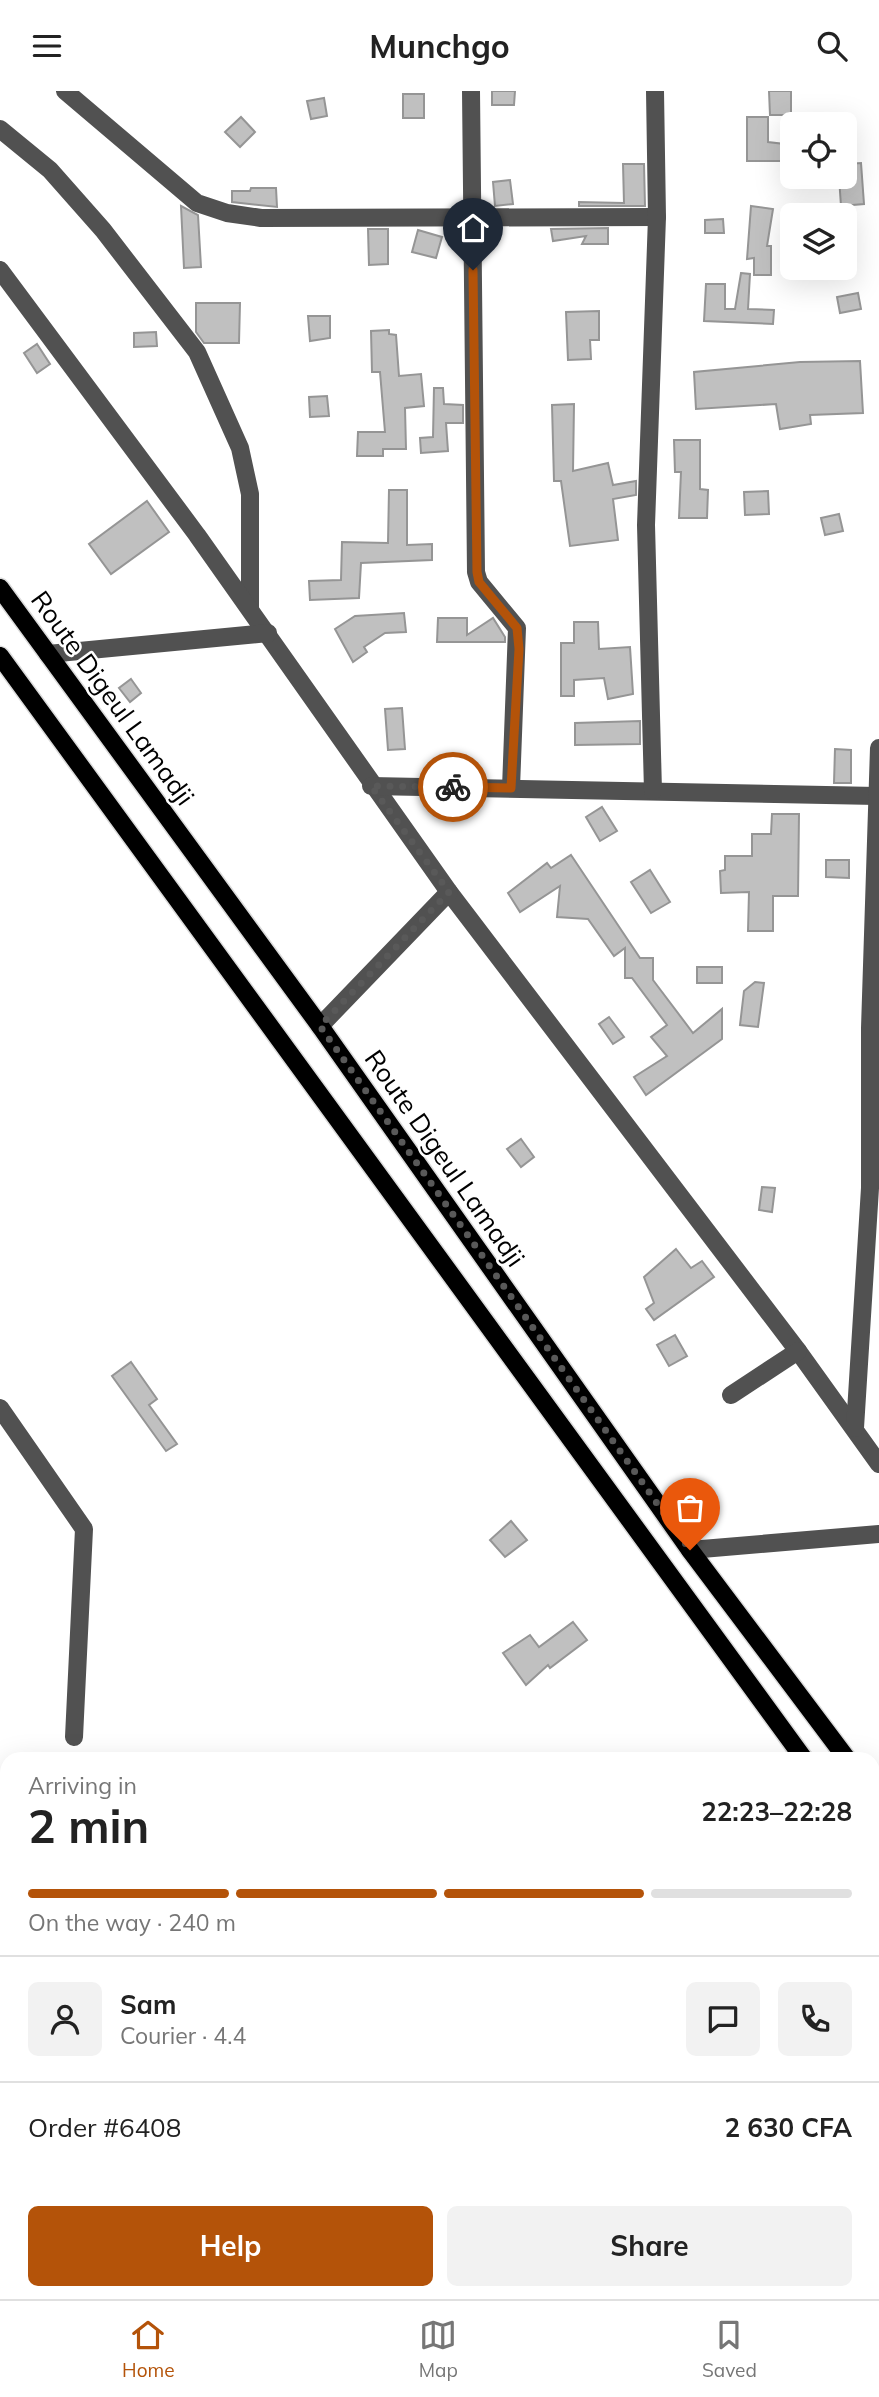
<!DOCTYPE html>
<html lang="en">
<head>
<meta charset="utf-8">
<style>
  body { margin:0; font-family:Mulish,sans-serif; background:#f2f2f2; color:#222; height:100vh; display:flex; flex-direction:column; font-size:26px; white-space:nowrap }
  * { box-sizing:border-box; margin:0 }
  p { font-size:23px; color:#767676 }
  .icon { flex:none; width:38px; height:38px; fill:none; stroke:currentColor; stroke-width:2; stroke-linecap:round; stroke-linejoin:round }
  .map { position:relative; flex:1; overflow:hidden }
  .side { position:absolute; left:0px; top:1661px; width:880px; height:548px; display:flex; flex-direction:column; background:#fff; border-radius:21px 21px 0 0; box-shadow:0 7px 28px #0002 }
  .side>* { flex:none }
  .fabs { position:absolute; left:780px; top:21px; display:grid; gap:14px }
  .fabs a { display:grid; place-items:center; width:77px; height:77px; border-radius:10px; background:#fff; box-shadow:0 7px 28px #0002; font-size:35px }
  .pin { position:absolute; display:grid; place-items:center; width:60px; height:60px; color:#fff; margin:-72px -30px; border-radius:50% 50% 50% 0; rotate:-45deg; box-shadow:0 0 7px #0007 }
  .pin .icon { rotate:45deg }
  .courier { position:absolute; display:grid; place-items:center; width:70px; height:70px; margin:-35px; border:5px solid #b45309; border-radius:50%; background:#fff; color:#222; box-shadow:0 2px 9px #0007 }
  .summary em { font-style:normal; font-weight:700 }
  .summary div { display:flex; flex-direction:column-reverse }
  .summary { display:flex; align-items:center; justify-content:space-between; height:119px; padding:0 28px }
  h1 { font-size:46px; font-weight:700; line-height:52px }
  .bar { display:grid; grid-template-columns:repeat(4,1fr); gap:10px 7px; align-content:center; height:84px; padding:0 28px }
  .bar i { height:9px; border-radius:5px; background:#e0e0e0 }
  .bar .current { background:#b45309 }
  .bar p { grid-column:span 4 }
  .line { display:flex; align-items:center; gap:18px; padding:0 28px; border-top:2px solid #e0e0e0 }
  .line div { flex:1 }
  .round { display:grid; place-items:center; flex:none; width:74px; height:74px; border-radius:10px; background:#f2f2f2 }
  .primary-button { display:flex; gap:14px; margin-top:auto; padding:14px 28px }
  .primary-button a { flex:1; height:80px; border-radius:10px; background:#b45309; color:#fff; font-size:28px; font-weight:700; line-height:80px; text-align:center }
  .primary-button a+a { background:#f2f2f2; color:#222 }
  header { display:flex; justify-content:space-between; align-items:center; height:91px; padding:0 28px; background:#fff; font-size:32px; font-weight:700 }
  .menu { display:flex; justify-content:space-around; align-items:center; height:98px; border-top:2px solid #e0e0e0; background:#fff; font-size:19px; color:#767676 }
  .menu a { display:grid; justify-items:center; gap:4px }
  .menu .current { color:#b45309 }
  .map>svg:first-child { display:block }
  .building { fill:#c0c0c0; stroke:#959595; stroke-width:2 }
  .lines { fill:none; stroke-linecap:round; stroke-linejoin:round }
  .major-casing { stroke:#dbdbdb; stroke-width:21 }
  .minor { stroke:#515151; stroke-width:18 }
  .major { stroke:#000; stroke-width:18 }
  .done { stroke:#595959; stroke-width:7; stroke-dasharray:0 12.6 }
  .route { stroke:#b45309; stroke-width:9 }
  .labels { text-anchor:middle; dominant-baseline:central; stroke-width:5; stroke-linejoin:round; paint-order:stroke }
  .street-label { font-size:26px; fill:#000; stroke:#fff }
</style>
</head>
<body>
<header><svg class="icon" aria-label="menu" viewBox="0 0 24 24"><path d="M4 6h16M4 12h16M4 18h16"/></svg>Munchgo<svg class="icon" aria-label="search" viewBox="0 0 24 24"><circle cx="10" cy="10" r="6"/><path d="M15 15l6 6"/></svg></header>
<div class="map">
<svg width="879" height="2208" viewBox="0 0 879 2208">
  <rect width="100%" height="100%" fill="#fff"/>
  <g class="building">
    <path d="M492 0H515L514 14H492Z"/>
    <path d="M769 0H791V24H770Z"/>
    <rect x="403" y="3" width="21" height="24"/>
    <path d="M324 7 327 25 311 28 307 10Z"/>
    <path d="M241 26 255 41 240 56 225 41Z"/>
    <path d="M747 26H768V51L793 54V70H747Z"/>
    <path d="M861 72 864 113 841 115 839 86H845V73Z"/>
    <path d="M623 73H644L645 115H579V111L624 112Z"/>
    <path d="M510 89 513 113 495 115 493 91Z"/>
    <path d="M251 97H276L277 116 232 111V100H250Z"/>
    <path d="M181 115 198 124 201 176 184 177Z"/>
    <path d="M751 115 773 118 767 155H771V184H754V167L747 168Z"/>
    <path d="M723 128 724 142H705V129Z"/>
    <path d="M608 137V153H582L586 145 553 150 551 138Z"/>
    <path d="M368 138H388V173L369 174Z"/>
    <path d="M418 139 442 146 436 167 412 161Z"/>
    <path d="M741 182 750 183 748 218 774 219 773 233 704 230 706 193H725V218H735Z"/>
    <path d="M858 202 861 218 840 222 837 206Z"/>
    <path d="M196 212H240L239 252H204L196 241Z"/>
    <path d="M599 220V249H590L591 268 568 269 566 221Z"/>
    <path d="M308 225H330V247L310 250Z"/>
    <path d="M389 239V243L396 244 399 285 421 283 424 315 405 317 406 358H383V365H357L358 341H385L380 281H372L371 240Z"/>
    <path d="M156 241 157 255 134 256V242Z"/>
    <path d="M37 253 50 273 37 282 24 262Z"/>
    <path d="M860 270 863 322 810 324 811 333 780 338 776 313 696 318 694 281 800 271Z"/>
    <path d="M434 297H443L444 313 463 314V332H446L448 360 421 362 420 347 433 346Z"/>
    <path d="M327 305 329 325 310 326 309 306Z"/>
    <path d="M574 313 573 380 608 372 613 394 636 390V404L613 408 618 449 570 455 561 390H554L552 314Z"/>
    <path d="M674 349H700V398L708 399 707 427H679L681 381H675Z"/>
    <path d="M389 399H407V454L432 453V469L361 472 359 507 310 509 309 490 341 489 342 451 388 452Z"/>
    <path d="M768 400 769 423 745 424 744 401Z"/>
    <path d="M147 410 169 441 111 483 89 453Z"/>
    <path d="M839 423 843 440 825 444 821 427Z"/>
    <path d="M404 522 406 541 385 542 364 556 367 561 353 571 335 538 355 525Z"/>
    <path d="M438 527H467V544L493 527 505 546V551H437Z"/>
    <path d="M574 531H598L599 558 630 556 633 603 608 608 604 587 574 589V605H561V552H574Z"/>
    <path d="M131 588 141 602 130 611 119 597Z"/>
    <path d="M402 617 405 658 388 659 385 618Z"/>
    <path d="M640 630V653L575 654V632Z"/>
    <path d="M835 658 851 659V692H834Z"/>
    <path d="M602 716 617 740 600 750 586 726Z"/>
    <path d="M772 723H799L798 805H773V840H748L749 801 721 802 720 780 725 779V765H752V743H771Z"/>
    <path d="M571 764 640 867H653V889L693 942 722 918V948L646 1004 634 986 667 965 651 946 667 934 632 887H625V857L614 865 588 828 557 826 560 795 520 821 508 802 547 772 551 777Z"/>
    <path d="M826 769H849V787L826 786Z"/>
    <path d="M650 779 670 811 651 822 631 791Z"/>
    <rect x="697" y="876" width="25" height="16"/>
    <path d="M755 891 764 892 758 936 740 934 744 900Z"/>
    <path d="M609 926 624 946 613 953 599 933Z"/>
    <path d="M521 1048 534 1066 521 1076 507 1058Z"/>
    <path d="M762 1096 775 1097 772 1121 759 1119Z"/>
    <path d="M676 1158 691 1177 702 1170 714 1186 654 1229 646 1218 654 1212 644 1186Z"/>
    <path d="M675 1244 687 1265 669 1275 657 1254Z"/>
    <path d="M131 1271 157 1308 149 1314 177 1353 166 1360 112 1285Z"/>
    <path d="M511 1430 527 1449 505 1466 490 1449Z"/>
    <path d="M573 1531 587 1549 550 1577 548 1574 526 1594 503 1562 530 1544 539 1556Z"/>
  </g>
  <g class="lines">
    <g class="major-casing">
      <g id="major">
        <path d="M0 497 320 935 690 1459 847 1668"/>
        <path d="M0 565 804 1668"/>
        <path d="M0 1697H7"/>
        <path d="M873 1703 879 1711"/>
        <path d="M873 1764 879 1772"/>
      </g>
    </g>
    <g class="minor">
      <path d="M65 0 197 112 227 122 261 127 657 126"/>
      <path d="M471 0 476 481 479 491 517 537 511 697"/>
      <path d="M0 38 50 79 103 139 197 261 240 357 250 403V517"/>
      <path d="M0 179 197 444 449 801 798 1260 879 1373"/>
      <path d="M48 563 268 542"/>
      <path d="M371 695 877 705"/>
      <path d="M653 700 646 434 657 126 655 0"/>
      <path d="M320 935 449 801"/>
      <path d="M731 1304 798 1260"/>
      <path d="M0 1317 84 1438 74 1646"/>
      <path d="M855 1337 870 1097V937L879 657"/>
      <path d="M690 1459 879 1443"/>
      <path d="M873 1887 879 1885"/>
      <path d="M873 1943 879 1919"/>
      <path d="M873 2182 879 2190"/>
      <path d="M868 2202V2208"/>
      <path d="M40 2208V2202"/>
      <path d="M473 2208 474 2202"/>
      <path d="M839 2208V2202"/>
    </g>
    <use href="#major" class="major"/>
  </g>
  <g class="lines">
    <path class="done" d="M453 696 371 695 449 801 320 935 690 1459"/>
    <path class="route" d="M453 696 511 697 519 558 517 537 479 491 477 481 473 179"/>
  </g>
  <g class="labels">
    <g class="street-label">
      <text transform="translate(113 607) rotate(54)">Route Digeul Lamadji</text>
      <text transform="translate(445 1067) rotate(55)">Route Digeul Lamadji</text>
    </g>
  </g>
</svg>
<div class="fabs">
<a><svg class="icon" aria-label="locate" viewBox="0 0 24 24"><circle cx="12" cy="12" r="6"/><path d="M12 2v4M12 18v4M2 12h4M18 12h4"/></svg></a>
<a><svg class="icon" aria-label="layers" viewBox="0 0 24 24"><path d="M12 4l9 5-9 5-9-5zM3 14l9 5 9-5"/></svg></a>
</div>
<div class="pin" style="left:690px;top:1459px;background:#ea580c"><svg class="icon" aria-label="bag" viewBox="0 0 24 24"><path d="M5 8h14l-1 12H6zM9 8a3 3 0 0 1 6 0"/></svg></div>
<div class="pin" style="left:473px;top:179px;background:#1f2937"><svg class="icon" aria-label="home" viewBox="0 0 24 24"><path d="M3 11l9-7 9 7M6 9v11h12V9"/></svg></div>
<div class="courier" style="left:453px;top:696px"><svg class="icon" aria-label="bike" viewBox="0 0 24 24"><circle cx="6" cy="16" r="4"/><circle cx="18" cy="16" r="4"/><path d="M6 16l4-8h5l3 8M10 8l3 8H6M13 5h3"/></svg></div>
<section class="side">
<div class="summary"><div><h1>2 min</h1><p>Arriving in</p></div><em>22:23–22:28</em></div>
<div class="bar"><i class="current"></i><i class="current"></i><i class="current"></i><i></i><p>On the way · 240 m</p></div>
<div class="line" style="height:126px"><a class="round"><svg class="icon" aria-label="person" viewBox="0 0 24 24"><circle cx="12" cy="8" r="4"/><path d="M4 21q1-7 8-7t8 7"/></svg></a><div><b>Sam</b><p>Courier · 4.4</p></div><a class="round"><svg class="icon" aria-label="chat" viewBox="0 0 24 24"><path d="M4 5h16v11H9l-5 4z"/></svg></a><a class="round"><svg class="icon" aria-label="phone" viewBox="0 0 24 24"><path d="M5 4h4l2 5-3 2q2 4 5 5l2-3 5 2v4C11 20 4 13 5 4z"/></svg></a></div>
<div class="line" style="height:91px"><div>Order #6408</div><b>2 630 CFA</b></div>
<div class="primary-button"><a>Help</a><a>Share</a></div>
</section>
</div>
<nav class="menu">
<a class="current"><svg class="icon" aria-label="home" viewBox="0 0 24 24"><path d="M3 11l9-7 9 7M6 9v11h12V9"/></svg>Home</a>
<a><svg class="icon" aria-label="map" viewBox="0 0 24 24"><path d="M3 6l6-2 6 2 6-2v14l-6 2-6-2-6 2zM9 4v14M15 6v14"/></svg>Map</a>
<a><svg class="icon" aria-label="saved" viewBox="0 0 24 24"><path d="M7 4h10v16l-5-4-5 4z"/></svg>Saved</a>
</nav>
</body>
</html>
